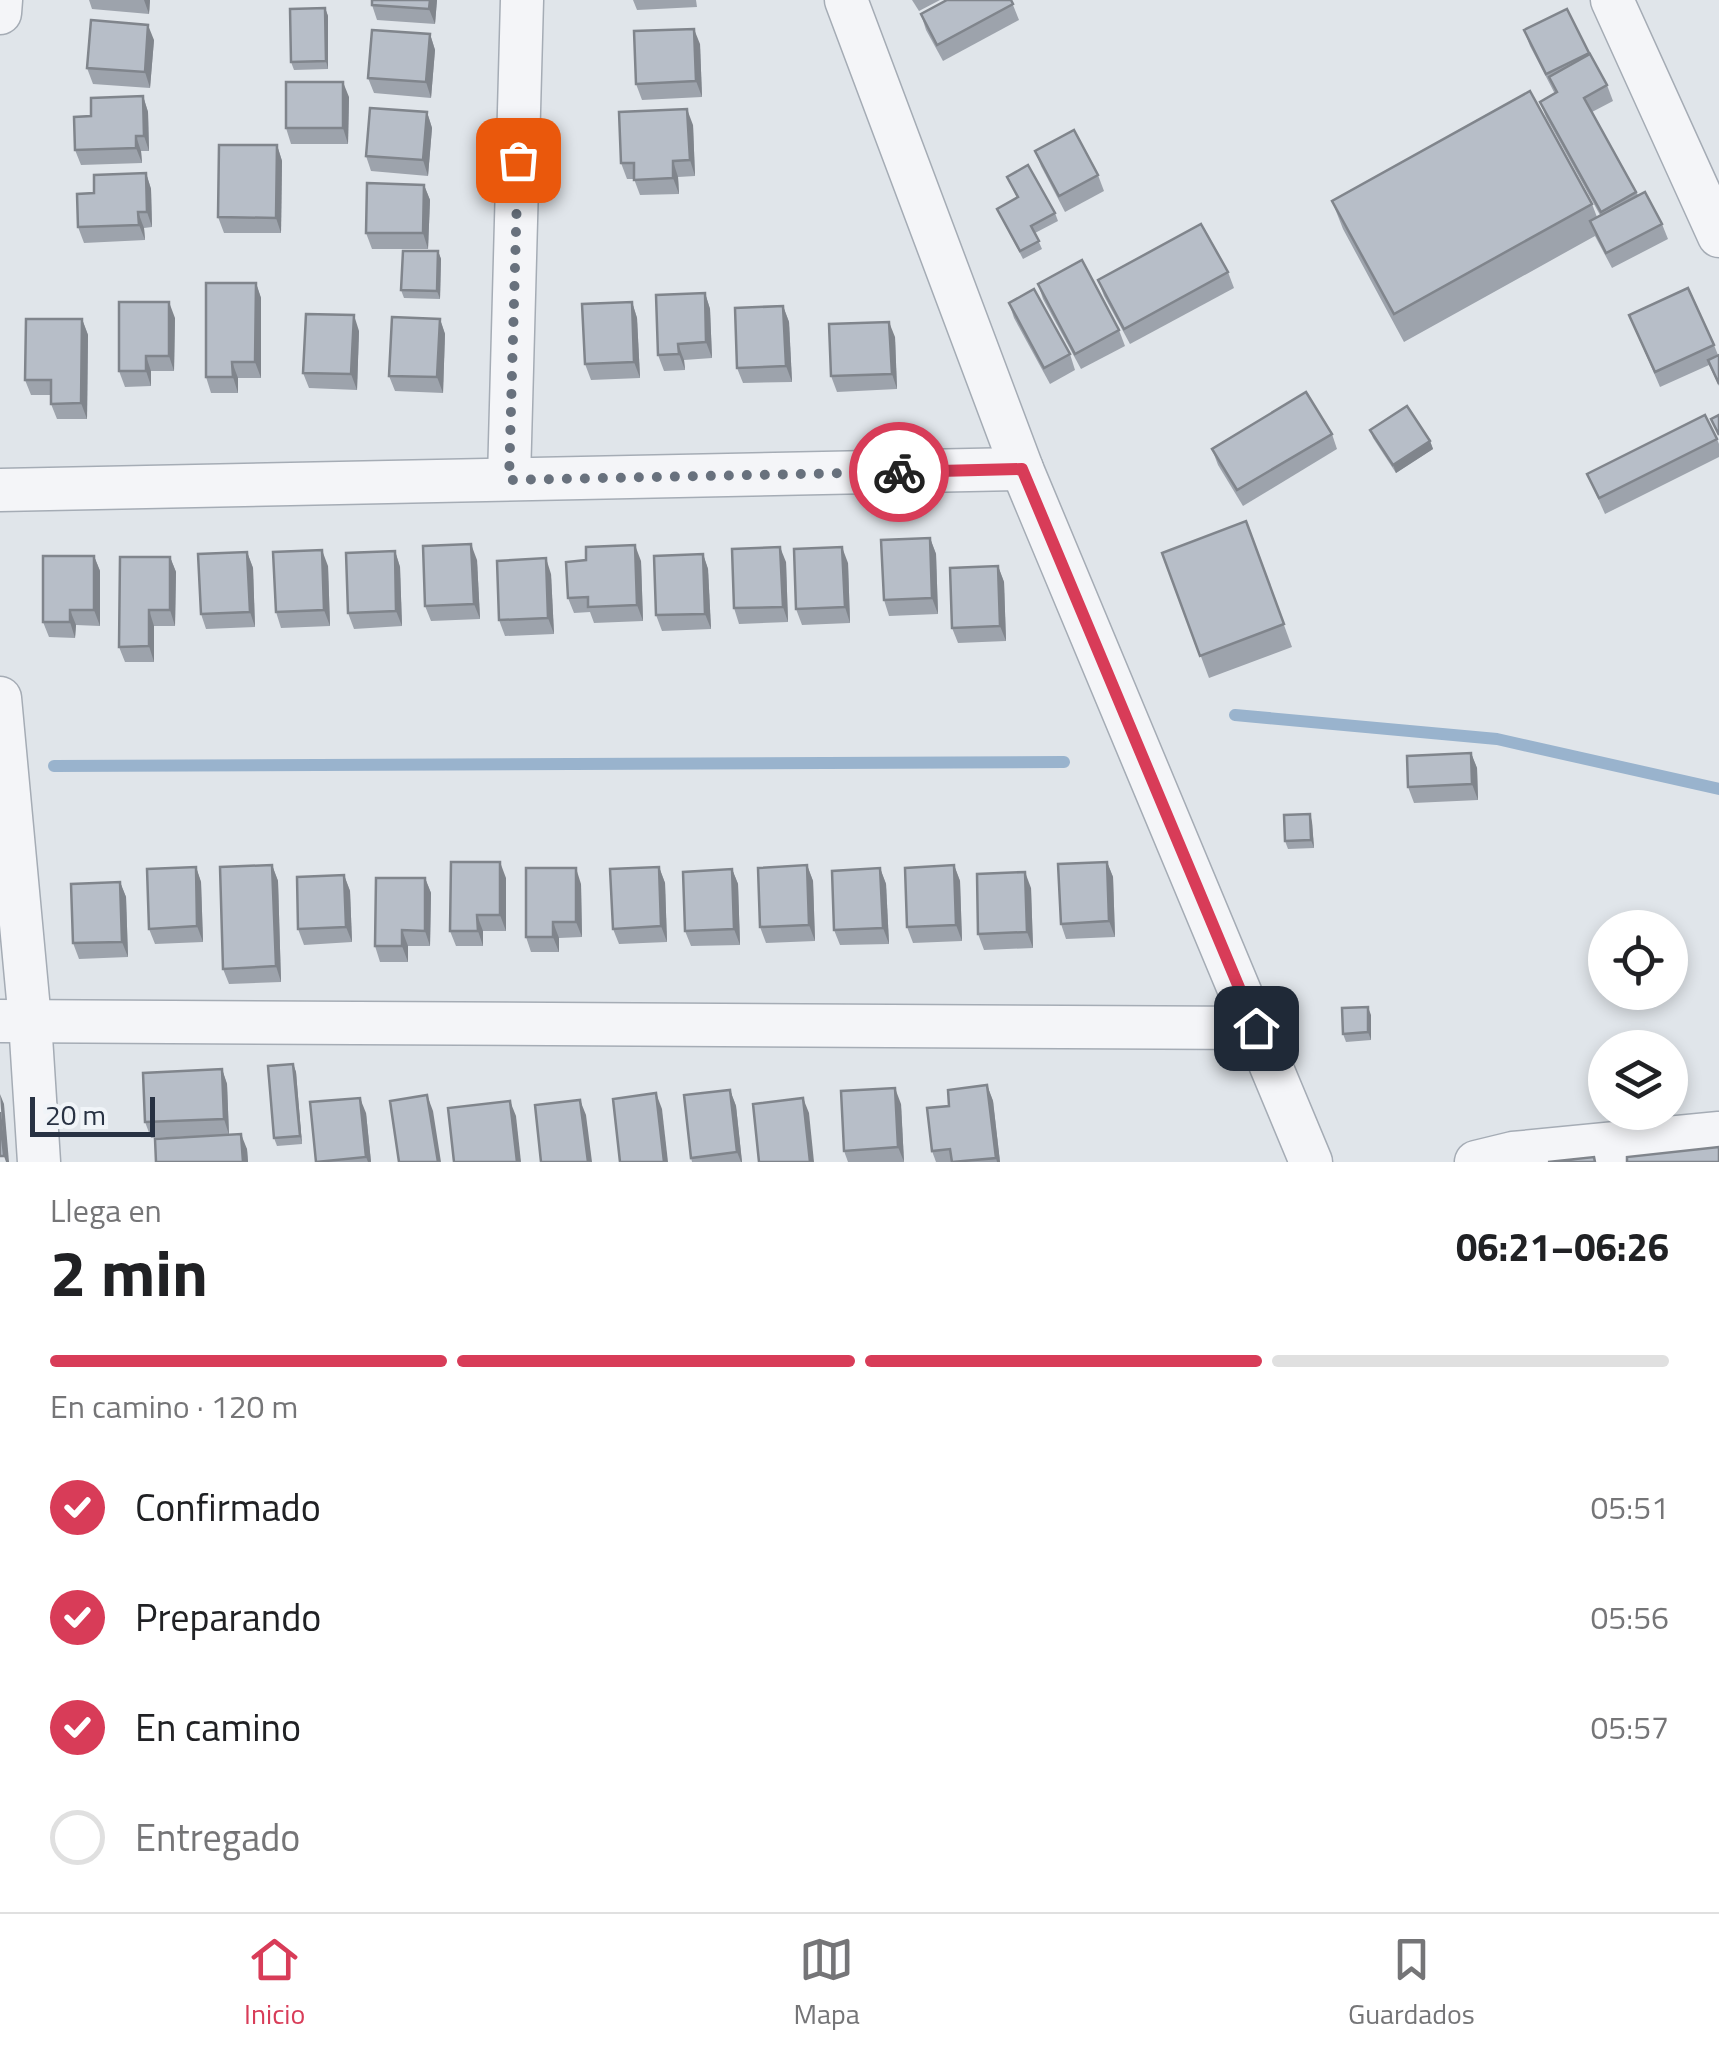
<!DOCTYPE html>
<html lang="es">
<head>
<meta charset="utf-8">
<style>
  body { margin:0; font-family:"Titillium Web",sans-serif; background:#f2f2f2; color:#202124; height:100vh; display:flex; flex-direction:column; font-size:38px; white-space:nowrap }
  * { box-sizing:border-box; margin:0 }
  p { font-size:32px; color:#757577 }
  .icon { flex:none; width:55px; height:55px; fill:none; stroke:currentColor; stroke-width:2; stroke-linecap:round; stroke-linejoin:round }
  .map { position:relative; height:1162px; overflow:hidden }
  .details { display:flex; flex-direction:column; background:#fff; flex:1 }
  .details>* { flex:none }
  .controls { position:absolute; left:1588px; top:910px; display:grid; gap:20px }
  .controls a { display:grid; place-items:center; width:100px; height:100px; border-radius:50%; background:#fff; box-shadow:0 5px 15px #0003; font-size:50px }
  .scale { position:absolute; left:30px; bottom:25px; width:125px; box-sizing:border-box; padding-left:10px; border:5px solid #283243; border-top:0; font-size:28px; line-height:35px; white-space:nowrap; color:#283243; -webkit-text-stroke:8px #f0f4f8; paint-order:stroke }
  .pin { position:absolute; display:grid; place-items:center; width:85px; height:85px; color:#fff; margin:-42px; border-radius:20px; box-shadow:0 5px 15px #0006 }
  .courier { position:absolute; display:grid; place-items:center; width:100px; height:100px; margin:-50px; border:8px solid #d83c58; border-radius:50%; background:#fff; color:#222; box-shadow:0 2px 12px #0007 }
  .head em { font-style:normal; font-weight:700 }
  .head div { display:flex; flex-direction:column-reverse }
  .head { display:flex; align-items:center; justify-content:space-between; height:170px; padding:0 50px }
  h1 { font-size:65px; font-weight:700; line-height:75px }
  .bar { display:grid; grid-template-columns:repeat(4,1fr); gap:15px 10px; align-content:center; height:120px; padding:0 50px }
  .bar i { height:12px; border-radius:8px; background:#e0e0e0 }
  .bar .active { background:#d83c58 }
  .bar p { grid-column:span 4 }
  ol { padding:0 50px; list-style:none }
  li { display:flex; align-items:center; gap:30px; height:110px }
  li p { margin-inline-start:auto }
  li .icon { padding:10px; border-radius:50%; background:#d83c58; color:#fff; stroke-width:4 }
  li:last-child { color:#757577 }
  li i { width:55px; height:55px; border:5px solid #e0e0e0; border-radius:50% }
  .tab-bar { display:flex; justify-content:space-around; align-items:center; height:140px; border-top:2px solid #e0e0e0; background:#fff; font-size:28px; color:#757577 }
  .tab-bar a { display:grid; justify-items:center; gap:5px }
  .tab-bar .active { color:#d83c58 }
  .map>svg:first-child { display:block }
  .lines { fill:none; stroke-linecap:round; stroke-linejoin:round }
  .stream { stroke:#99b3cd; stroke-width:12 }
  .street-casing { stroke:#a5acb5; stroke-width:45 }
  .street { stroke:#f4f5f8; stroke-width:42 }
  .wall { fill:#9da3ac }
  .shaded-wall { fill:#80858c }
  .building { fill:#b7bec8; stroke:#80858c; stroke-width:2.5 }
  .done { stroke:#68717d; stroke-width:10; stroke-dasharray:0 18 }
  .route { stroke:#d83c58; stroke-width:12 }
</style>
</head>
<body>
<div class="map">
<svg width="1719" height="1162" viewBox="0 0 1719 1162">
  <rect width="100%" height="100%" fill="#e0e5ea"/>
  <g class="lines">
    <g class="stream">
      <path d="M1235 715 1497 739 1719 789"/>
      <path d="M54 766 1064 762"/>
    </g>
    <g class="street-casing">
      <g id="street">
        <path d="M846 0 1022 469 1311 1162"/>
        <path d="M1612 0 1719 236"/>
        <path d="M0 13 1 0"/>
        <path d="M509 479 522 0"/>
        <path d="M0 490 1022 469"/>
        <path d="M0 698 30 1021 39 1162"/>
        <path d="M0 1021 1256 1028"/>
        <path d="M1476 1162 1513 1153 1719 1133"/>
      </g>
    </g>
    <use href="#street" class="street"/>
  </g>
  <g class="wall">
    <path d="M89 0H150L149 14 92 9Z"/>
    <path d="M437 0 435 24 377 20 372 5Z"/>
    <path d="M633 0H696L697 7 637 10Z"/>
    <path d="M912 0H940L919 11Z"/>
    <path d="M1011 0 1019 20 943 61 926 30 921 14Z"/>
    <path d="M325 8 328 16V69L294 70 291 62Z"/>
    <path d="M1567 9 1589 54 1607 85 1613 101 1592 112 1638 195 1662 224 1668 239 1612 268 1595 236 1404 342 1343 229 1332 201 1592 204 1597 217 1600 215 1546 117 1540 102 1555 94 1530 46 1524 30Z"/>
    <path d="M430 34 435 50 431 98 374 93 368 78Z"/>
    <path d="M154 40 150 88 93 84 87 68Z"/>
    <path d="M700 44 702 97 642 100 636 84Z"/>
    <path d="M143 96 148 112 149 151H141L142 163 81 165 75 150 91 116Z"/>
    <path d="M349 97 348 144H291L286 128Z"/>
    <path d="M427 112 432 128 428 176 371 171 366 156Z"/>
    <path d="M693 125 695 176 678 177 679 194 640 195 634 179H627L621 163Z"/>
    <path d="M277 145 282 161 281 233H224L218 217Z"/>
    <path d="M1035 151 1098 175 1104 191 1065 212 1041 166Z"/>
    <path d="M146 173 151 189 152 227 144 228 145 240 84 243 78 227 94 193Z"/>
    <path d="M1007 177 1055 213 1058 221 1035 233 1042 249 1023 259 997 209 1017 198Z"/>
    <path d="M424 185 430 200 428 249H372L366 233Z"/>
    <path d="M438 251 441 259 440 299 404 298 401 290Z"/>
    <path d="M1228 272 1234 288 1130 344 1104 296 1098 280Z"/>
    <path d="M256 283 261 298V378H238V393H211L206 377Z"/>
    <path d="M1038 284 1119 330 1125 346 1081 369 1043 299Z"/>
    <path d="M705 293 710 309 712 358 684 360 685 370 664 371 658 355Z"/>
    <path d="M632 302 637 318 640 378 591 380 585 364Z"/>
    <path d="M1009 303 1070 354 1075 370 1050 384 1014 318Z"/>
    <path d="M783 306 789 322 792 382 743 383 737 368Z"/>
    <path d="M1629 315 1714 345 1718 355H1719V386L1709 365 1660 387Z"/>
    <path d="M175 318 174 371H151V386L125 387 119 371Z"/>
    <path d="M82 319 88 335 87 419H57L51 404V395H31L25 380Z"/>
    <path d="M440 319 445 334 443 393 395 391 389 376Z"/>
    <path d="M359 331 357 390 309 388 303 373Z"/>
    <path d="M895 337 897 389 837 392 831 376Z"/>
    <path d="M1370 430 1430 441 1433 449 1396 473 1373 438Z"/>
    <path d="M1332 434 1337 449 1243 506 1218 465 1212 449Z"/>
    <path d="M1717 439 1719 444V457L1605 514 1587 474Z"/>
    <path d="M1246 521 1292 647 1209 678 1162 553Z"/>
    <path d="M930 538 936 554 938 614 889 616 884 600Z"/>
    <path d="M395 551 400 567 402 626 354 629 348 613Z"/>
    <path d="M247 552 253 568 255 627 206 629 201 614Z"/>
    <path d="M703 554 708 569 711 629 662 631 656 615Z"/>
    <path d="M94 556 100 571V626L76 625 75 638 49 637 43 622Z"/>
    <path d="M170 557 176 572 175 626H154V662H125L119 647Z"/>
    <path d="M477 560 480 619 431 621 425 606Z"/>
    <path d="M641 561 643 621 594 623 590 612 574 613 568 598Z"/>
    <path d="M786 562 788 622 739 624 734 608Z"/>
    <path d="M848 563 850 623 802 625 796 609Z"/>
    <path d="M328 566 330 626 281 628 276 612Z"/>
    <path d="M998 566 1004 582 1006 641 958 643 952 628Z"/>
    <path d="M551 574 554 634 505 636 499 620Z"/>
    <path d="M1471 753 1477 768 1478 800 1414 803 1408 787Z"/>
    <path d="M1312 822 1314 848 1288 849 1285 841Z"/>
    <path d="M1107 862 1113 877 1115 937 1066 939 1061 924Z"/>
    <path d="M272 865 278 881 281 982 229 984 223 969Z"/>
    <path d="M807 865 813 881 815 941 766 943 760 927Z"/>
    <path d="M954 865 960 881 962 941 913 943 907 927Z"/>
    <path d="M196 867 201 882 203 942 155 944 149 929Z"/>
    <path d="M659 867 665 883 667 942 619 944 613 929Z"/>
    <path d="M880 868 886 884 889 944 840 945 834 930Z"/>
    <path d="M732 869 738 884 740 945 691 946 685 931Z"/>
    <path d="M344 875 350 891 352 942 304 945 298 929Z"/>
    <path d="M425 878 431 893 430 946H408V962H380L375 946Z"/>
    <path d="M506 878V931H483V946H456L450 931Z"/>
    <path d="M120 882 126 897 128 957 79 959 73 943Z"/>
    <path d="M581 884 582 937 559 938V952H531L526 937Z"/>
    <path d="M1031 888 1033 948 984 950 978 934Z"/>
    <path d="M1371 1015V1040L1346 1042 1343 1034Z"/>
    <path d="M293 1064 296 1072 302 1144 277 1146 274 1138Z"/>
    <path d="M222 1069 227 1084 229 1135 247 1149 248 1162H156L222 1135 151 1138 145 1122Z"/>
    <path d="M987 1085 993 1101 1000 1162H936L932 1151Z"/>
    <path d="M730 1090 736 1106 742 1162H692L691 1158Z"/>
    <path d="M901 1104 904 1162H848L844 1151Z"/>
    <path d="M366 1113 371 1162H316Z"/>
  </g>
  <g class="shaded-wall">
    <path d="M144 0H150L149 14Z"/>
    <path d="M430 0H437L435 24 429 9Z"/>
    <path d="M325 8 328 16V69L326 61Z"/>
    <path d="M148 25 154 40 150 88 145 72Z"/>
    <path d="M694 29 700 44 702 97 696 81Z"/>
    <path d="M430 34 435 50 431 98 426 82Z"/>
    <path d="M343 82 349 97 348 144 343 128Z"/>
    <path d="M143 96 148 112 149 151 144 136Z"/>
    <path d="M687 109 693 125 695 176 690 160Z"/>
    <path d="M427 112 432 128 428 176 423 160Z"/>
    <path d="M136 136 141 151 142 163 136 148Z"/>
    <path d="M277 145 282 161 281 233 276 218Z"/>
    <path d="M673 161 678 177 679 194 673 178Z"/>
    <path d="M146 173 151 189 152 227 147 212Z"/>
    <path d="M424 185 430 200 428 249 423 233Z"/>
    <path d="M138 212 144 228 145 240 139 225Z"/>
    <path d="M438 251 441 259 440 299 437 291Z"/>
    <path d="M256 283 261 298V378L255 362Z"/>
    <path d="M705 293 710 309 712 358 706 342Z"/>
    <path d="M169 302 175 318 174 371 169 356Z"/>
    <path d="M632 302 637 318 640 378 634 362Z"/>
    <path d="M783 306 789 322 792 382 786 366Z"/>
    <path d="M354 315 359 331 357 390 351 374Z"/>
    <path d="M82 319 88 335 87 419 81 403Z"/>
    <path d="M440 319 445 334 443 393 437 377Z"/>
    <path d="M889 322 895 337 897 389 892 374Z"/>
    <path d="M678 344 684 360 685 370 679 354Z"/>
    <path d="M146 356 151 371V386L146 371Z"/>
    <path d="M232 362 238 378V393L233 377Z"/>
    <path d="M1430 441 1433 449 1396 473 1393 465Z"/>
    <path d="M930 538 936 554 938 614 932 598Z"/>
    <path d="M471 544 477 560 480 619 474 604Z"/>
    <path d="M635 545 641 561 643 621 637 605Z"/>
    <path d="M780 547 786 562 788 622 783 607Z"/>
    <path d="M842 547 848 563 850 623 845 607Z"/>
    <path d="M322 550 328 566 330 626 324 610Z"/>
    <path d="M395 551 400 567 402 626 396 611Z"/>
    <path d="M247 552 253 568 255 627 250 612Z"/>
    <path d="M703 554 708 569 711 629 705 614Z"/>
    <path d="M94 556 100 571V626L94 610Z"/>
    <path d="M170 557 176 572 175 626 170 610Z"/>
    <path d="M546 558 551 574 554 634 548 618Z"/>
    <path d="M998 566 1004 582 1006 641 1000 626Z"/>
    <path d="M70 610 76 625 75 638 70 622Z"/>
    <path d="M149 610 154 626V662L149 646Z"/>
    <path d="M1471 753 1477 768 1478 800 1472 784Z"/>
    <path d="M1310 814 1312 822 1314 848 1311 840Z"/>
    <path d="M500 862 506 878V931L500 915Z"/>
    <path d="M1107 862 1113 877 1115 937 1109 921Z"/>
    <path d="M272 865 278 881 281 982 276 966Z"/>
    <path d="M807 865 813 881 815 941 809 925Z"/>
    <path d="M954 865 960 881 962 941 956 925Z"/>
    <path d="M196 867 201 882 203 942 197 926Z"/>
    <path d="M659 867 665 883 667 942 661 926Z"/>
    <path d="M576 868 581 884 582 937 576 922Z"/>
    <path d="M880 868 886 884 889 944 883 928Z"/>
    <path d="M732 869 738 884 740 945 734 929Z"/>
    <path d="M1025 872 1031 888 1033 948 1027 932Z"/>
    <path d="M344 875 350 891 352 942 346 927Z"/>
    <path d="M425 878 431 893 430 946 425 931Z"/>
    <path d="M120 882 126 897 128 957 122 942Z"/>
    <path d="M477 915 483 931V946L478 931Z"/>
    <path d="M553 922 559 938V952L553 937Z"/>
    <path d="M402 930 408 946V962L402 946Z"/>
    <path d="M1368 1007 1371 1015V1040L1368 1032Z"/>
    <path d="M293 1064 296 1072 302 1144 300 1136Z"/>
    <path d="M222 1069 227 1084 229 1135 224 1119Z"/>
    <path d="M987 1085 993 1101 1000 1162H997L996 1158Z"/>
    <path d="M895 1088 901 1104 904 1162 898 1147Z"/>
    <path d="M730 1090 736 1106 742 1162H741L737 1152Z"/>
    <path d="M656 1093 662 1109 668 1162H664Z"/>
    <path d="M0 1094 4 1104 9 1162H6L4 1156Z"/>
    <path d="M427 1095 433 1111 441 1162H438Z"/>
    <path d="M360 1098 366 1113 371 1162H368L366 1157Z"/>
    <path d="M803 1098 809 1113 814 1162H810Z"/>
    <path d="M580 1100 586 1115 592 1162H588Z"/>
    <path d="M510 1101 516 1116 521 1162H517Z"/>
    <path d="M241 1134 247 1149 248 1162H243Z"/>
  </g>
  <g class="building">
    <path d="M372 0H430L429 9 372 5Z"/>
    <path d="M947 0H1011L1013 4 937 45 921 14Z"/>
    <path d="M325 8 326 61 291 62 290 9Z"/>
    <path d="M1567 9 1589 53 1546 74 1524 30Z"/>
    <path d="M91 20 148 25 145 72 87 68Z"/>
    <path d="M694 29 696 81 636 84 634 31Z"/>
    <path d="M372 30 430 34 426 82 368 78Z"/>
    <path d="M1590 54 1607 85 1584 98 1636 192 1601 212 1540 102 1557 92 1549 77Z"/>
    <rect x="286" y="82" width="57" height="46"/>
    <path d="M1530 91 1592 204 1394 314 1332 201Z"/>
    <path d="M143 96 144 136H136V148L75 150 74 117 91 116V98Z"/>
    <path d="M370 108 427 112 423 160 366 156Z"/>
    <path d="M687 109 690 160 673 161V178L634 180V163H621L619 112Z"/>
    <path d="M1074 130 1098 175 1059 196 1035 151Z"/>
    <path d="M219 145H277L276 218 218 217Z"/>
    <path d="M1028 165 1055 213 1031 226 1039 241 1020 251 997 209 1018 197 1007 177Z"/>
    <path d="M146 173 147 212H138L139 225 78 227 77 194 94 193V175Z"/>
    <path d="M367 183 424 185 423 233H366Z"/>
    <path d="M1645 192 1662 224 1606 253 1590 221Z"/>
    <path d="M1201 224 1228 272 1124 329 1098 280Z"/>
    <path d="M403 251H438L437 291 401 290Z"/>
    <path d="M1082 260 1119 330 1075 354 1038 284Z"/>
    <path d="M206 283H256L255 362H232L233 377H206Z"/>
    <path d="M1688 288 1714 345 1655 372 1629 315Z"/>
    <path d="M1034 289 1070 354 1044 368 1009 303Z"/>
    <path d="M705 293 706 342 678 344 679 354 658 355 656 295Z"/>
    <path d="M119 302H169V356H146V371H119Z"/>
    <path d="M632 302 634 362 585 364 582 304Z"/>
    <path d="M783 306 786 366 737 368 735 308Z"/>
    <path d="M306 314 354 315 351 374 303 373Z"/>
    <path d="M392 317 440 319 437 377 389 376Z"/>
    <path d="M26 319H82L81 403 51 404V380H25Z"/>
    <path d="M889 322 892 374 831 376 829 324Z"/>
    <path d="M1719 355V384L1708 360Z"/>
    <path d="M1306 392 1332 434 1237 490 1212 449Z"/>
    <path d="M1407 406 1430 441 1393 465 1370 430Z"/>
    <path d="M1705 415 1717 439 1599 498 1587 474Z"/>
    <path d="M1719 415V435L1711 419Z"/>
    <path d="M1246 521 1284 624 1200 656 1162 553Z"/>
    <path d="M930 538 932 598 884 600 881 540Z"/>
    <path d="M471 544 474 604 425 606 423 546Z"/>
    <path d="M635 545 637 605 588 607V597L568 598 566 562 586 560V547Z"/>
    <path d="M780 547 783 607 734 608 732 549Z"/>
    <path d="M842 547 845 607 796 609 794 549Z"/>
    <path d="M322 550 324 610 276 612 273 552Z"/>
    <path d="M395 551 396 611 348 613 346 553Z"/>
    <path d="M247 552 250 612 201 614 198 554Z"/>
    <path d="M703 554 705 614 656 615 654 556Z"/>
    <path d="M43 556H94V610H70V622H43Z"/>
    <path d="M120 557H170V610H149V646L119 647Z"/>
    <path d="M546 558 548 618 499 620 497 561Z"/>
    <path d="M998 566 1000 626 952 628 950 568Z"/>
    <path d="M1471 753 1472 784 1408 787 1407 756Z"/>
    <path d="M1310 814 1311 840 1285 841 1284 815Z"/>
    <path d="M451 862H500V915H477L478 931H450Z"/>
    <path d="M1107 862 1109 921 1061 924 1058 864Z"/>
    <path d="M272 865 276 966 223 969 220 867Z"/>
    <path d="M807 865 809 925 760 927 758 868Z"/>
    <path d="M954 865 956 925 907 927 905 868Z"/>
    <path d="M196 867 197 926 149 929 147 869Z"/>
    <path d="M659 867 661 926 613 929 610 869Z"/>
    <path d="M526 868H576V922H553V937H526Z"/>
    <path d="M880 868 883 928 834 930 832 871Z"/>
    <path d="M732 869 734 929 685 931 683 872Z"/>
    <path d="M1025 872 1027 932 978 934 977 874Z"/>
    <path d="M344 875 346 927 298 929 297 877Z"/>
    <path d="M376 878H425V931L402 930V946H375Z"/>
    <path d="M120 882 122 942 73 943 71 884Z"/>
    <path d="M1368 1007V1032L1343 1034 1342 1008Z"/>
    <path d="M293 1064 300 1136 274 1138 268 1066Z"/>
    <path d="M222 1069 224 1119 145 1122 143 1073Z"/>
    <path d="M987 1085 996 1158 952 1162 950 1149 932 1151 927 1108 949 1106 948 1090Z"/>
    <path d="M895 1088 898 1147 844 1151 841 1091Z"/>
    <path d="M730 1090 737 1152 691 1158 684 1095Z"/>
    <path d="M656 1093 664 1162H620L613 1099Z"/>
    <path d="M427 1095 438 1162H399L390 1101Z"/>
    <path d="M360 1098 366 1157 316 1162 310 1102Z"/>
    <path d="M803 1098 810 1162H759L753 1104Z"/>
    <path d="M580 1100 588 1162H541L535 1105Z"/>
    <path d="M510 1101 517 1162H454L448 1108Z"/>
    <path d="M0 1112 4 1156H0Z"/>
    <path d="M241 1134 243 1162H156L155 1139Z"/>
    <path d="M1719 1147V1162H1627V1157Z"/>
    <path d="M1594 1157 1595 1162H1548Z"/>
  </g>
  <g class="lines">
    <path class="done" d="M518 160 509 480 899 472"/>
    <path class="route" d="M899 472 1022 469 1256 1028"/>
  </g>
</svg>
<div class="controls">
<a><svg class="icon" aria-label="locate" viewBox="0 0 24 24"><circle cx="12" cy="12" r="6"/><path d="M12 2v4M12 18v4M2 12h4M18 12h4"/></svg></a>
<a><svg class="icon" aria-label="layers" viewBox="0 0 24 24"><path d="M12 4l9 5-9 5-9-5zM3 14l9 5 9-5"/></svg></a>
</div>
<div class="scale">20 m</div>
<div class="pin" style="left:518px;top:160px;background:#ea580c"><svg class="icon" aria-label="bag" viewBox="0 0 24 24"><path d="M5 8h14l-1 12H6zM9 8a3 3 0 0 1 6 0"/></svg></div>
<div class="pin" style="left:1256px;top:1028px;background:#1f2937"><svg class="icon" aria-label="home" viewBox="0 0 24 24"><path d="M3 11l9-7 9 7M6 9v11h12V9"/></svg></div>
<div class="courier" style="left:899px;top:472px"><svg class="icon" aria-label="bike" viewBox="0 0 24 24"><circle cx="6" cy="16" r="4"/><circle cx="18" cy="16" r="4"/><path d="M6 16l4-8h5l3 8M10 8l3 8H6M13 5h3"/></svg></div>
</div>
<section class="details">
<div class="head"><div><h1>2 min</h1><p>Llega en</p></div><em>06:21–06:26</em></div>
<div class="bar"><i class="active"></i><i class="active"></i><i class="active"></i><i></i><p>En camino · 120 m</p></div>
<ol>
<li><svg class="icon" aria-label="check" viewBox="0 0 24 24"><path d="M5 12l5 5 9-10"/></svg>Confirmado<p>05:51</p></li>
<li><svg class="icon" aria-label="check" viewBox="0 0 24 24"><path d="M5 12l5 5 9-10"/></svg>Preparando<p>05:56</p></li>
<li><svg class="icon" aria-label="check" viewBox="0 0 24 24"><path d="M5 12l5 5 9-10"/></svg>En camino<p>05:57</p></li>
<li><i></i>Entregado</li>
</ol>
</section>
<nav class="tab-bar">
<a class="active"><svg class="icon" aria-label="home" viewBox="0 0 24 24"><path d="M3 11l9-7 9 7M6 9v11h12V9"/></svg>Inicio</a>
<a><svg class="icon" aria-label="map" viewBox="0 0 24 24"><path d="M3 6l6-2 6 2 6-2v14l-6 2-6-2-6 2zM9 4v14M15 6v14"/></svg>Mapa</a>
<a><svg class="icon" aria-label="saved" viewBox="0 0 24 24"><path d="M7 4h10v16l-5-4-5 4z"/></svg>Guardados</a>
</nav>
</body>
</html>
